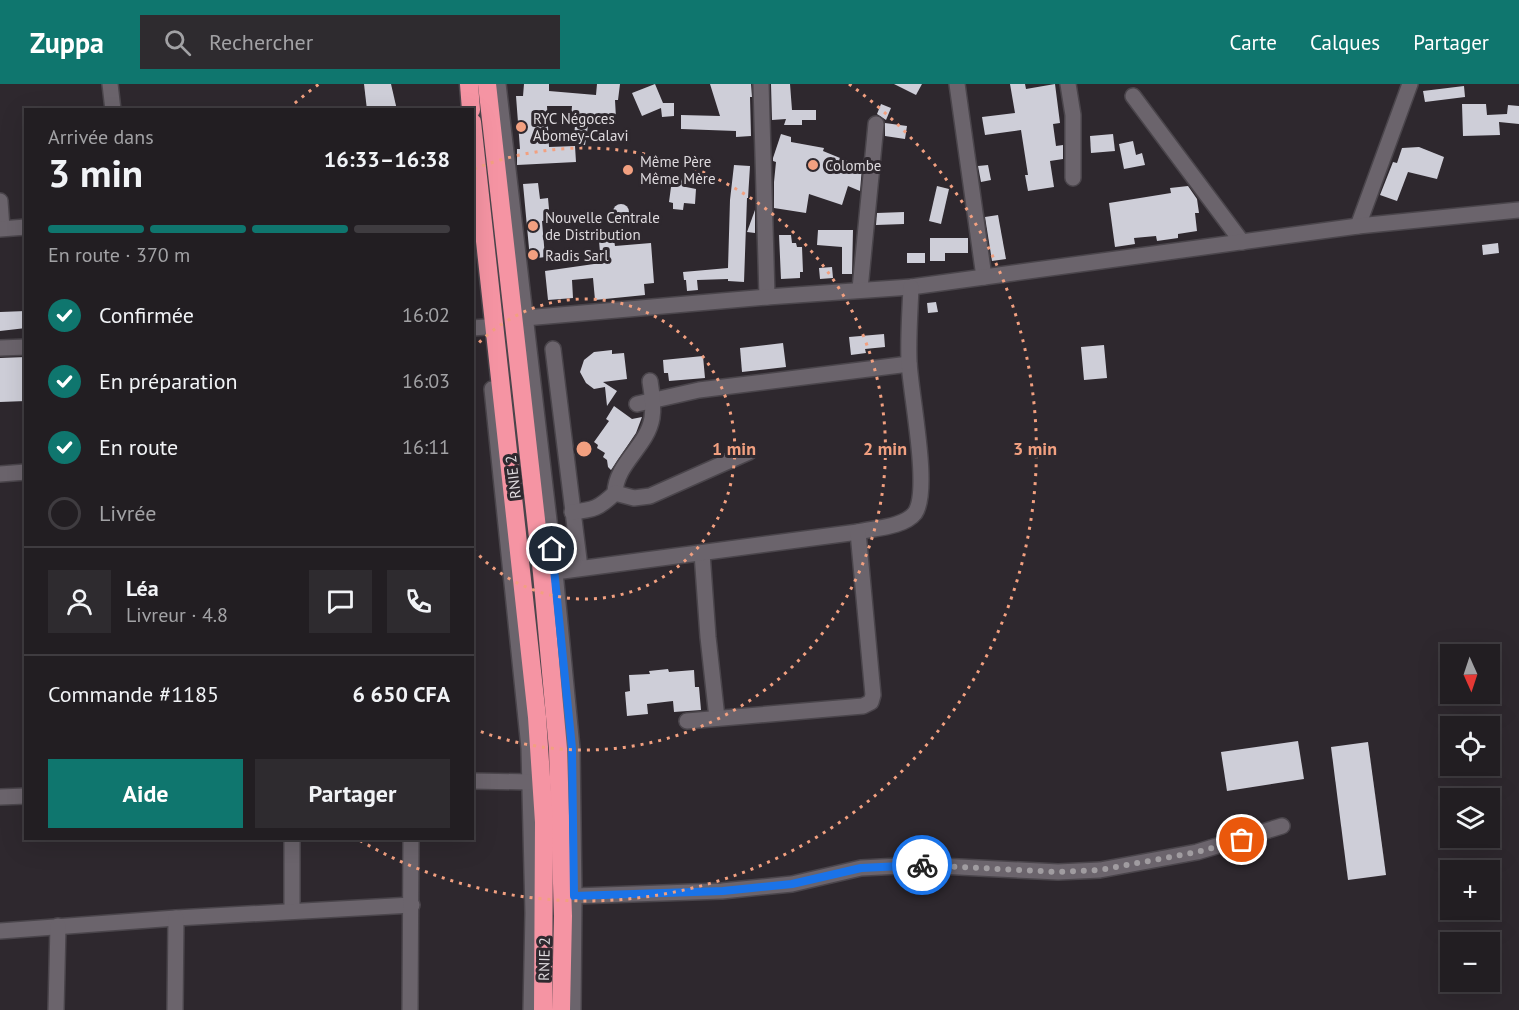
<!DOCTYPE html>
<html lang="fr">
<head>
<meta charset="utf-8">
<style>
  body { margin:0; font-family:"PT Sans",sans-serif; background:#2e2b2f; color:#f1f3f6; height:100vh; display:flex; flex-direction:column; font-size:22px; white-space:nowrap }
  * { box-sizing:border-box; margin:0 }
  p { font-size:20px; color:#a2a2a5 }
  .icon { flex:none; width:33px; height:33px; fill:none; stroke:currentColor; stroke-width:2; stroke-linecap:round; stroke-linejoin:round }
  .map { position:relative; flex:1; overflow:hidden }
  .side { position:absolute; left:24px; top:24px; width:450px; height:732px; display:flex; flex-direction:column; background:#221e22; border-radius:0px; box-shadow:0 6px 24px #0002,0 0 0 2px #3f3c40 }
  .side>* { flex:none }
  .needle { width:39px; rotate:177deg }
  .tools { position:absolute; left:1440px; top:560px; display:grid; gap:12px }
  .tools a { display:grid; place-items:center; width:60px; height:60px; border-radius:0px; background:#221e22; box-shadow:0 6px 24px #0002,0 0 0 2px #3f3c40; font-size:30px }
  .pin { position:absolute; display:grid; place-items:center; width:51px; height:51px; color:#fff; margin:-26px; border:3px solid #fff; border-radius:50%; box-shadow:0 2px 6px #0007 }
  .courier { position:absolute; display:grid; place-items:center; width:60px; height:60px; margin:-30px; border:4px solid #1a73e8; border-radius:50%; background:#fff; color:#222; box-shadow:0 2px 8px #0007 }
  .overview em { font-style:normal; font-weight:800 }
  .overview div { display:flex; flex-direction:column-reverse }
  .overview { display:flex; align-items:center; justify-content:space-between; height:102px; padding:0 24px }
  h1 { font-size:39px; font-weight:800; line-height:45px }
  .bar { display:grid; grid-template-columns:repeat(4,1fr); gap:9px 6px; align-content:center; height:72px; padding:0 24px }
  .bar i { height:8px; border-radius:4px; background:#3f3c40 }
  .bar .active { background:#0f766e }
  .bar p { grid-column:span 4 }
  .line { display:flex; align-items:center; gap:15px; padding:0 24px; border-top:2px solid #3f3c40 }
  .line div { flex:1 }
  .round { display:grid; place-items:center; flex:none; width:63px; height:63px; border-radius:0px; background:#2e2b2f }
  ol { padding:0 24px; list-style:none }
  li { display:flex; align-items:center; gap:18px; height:66px }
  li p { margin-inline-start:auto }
  li .icon { padding:6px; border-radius:50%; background:#0f766e; color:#fff; stroke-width:4 }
  li:last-child { color:#a2a2a5 }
  li i { width:33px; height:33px; border:3px solid #3f3c40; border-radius:50% }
  .primary-button { display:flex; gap:12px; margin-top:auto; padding:12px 24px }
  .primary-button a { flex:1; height:69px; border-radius:0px; background:#0f766e; color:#fff; font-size:24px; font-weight:800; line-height:69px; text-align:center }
  .primary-button a+a { background:#2e2b2f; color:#f1f3f6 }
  header { display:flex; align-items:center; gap:36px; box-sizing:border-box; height:84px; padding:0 30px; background:#0f766e; color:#fff }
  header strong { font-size:28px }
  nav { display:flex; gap:33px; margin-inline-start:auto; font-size:21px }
  .search { width:420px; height:54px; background:#2e2b2f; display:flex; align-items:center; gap:15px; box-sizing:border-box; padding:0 21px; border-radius:0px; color:#a2a2a5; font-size:22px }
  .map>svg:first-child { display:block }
  .building { fill:#ceced8 }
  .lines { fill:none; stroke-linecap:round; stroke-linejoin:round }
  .minor-casing { stroke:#4a454b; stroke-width:18 }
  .highway-casing { stroke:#4a454b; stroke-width:21 }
  .minor { stroke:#6b646c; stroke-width:15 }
  .highway { stroke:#f594a3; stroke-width:18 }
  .done { stroke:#a09ca0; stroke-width:6; stroke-dasharray:0 10.8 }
  .route { stroke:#1a73e8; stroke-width:8 }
  .ring { fill:none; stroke:#f2a080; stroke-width:3; stroke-dasharray:3 6 }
  .poi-dot { fill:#f2a080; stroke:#2e282e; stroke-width:2 }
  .labels { text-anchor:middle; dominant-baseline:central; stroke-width:6; stroke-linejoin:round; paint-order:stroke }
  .poi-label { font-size:15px; fill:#dedade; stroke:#2e282e; text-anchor:start }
  .street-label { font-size:15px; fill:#dedade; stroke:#2e282e }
  .centre { fill:#f2a080; stroke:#2e282e; stroke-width:3 }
  .ring-label { font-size:18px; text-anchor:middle; font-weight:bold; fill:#f2a080; stroke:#2e282e; stroke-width:6; stroke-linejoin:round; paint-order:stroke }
</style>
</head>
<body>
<header>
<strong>Zuppa</strong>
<div class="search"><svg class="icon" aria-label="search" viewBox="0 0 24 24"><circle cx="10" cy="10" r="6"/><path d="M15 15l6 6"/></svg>Rechercher</div>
<nav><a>Carte</a><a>Calques</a><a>Partager</a></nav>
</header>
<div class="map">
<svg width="1519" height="926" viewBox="0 0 1519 926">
  <rect width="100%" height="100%" fill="#2e282e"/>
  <g class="building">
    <path d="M364 0H391L397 26H367Z"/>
    <path d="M524 0H549V7L596 11 597 0H620L618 16H615L616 34 614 37 606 40 590 29 585 61 573 59 576 34H571L572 22H547L549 63 575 62 576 78 517 81V65H520L516 12H523Z"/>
    <path d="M655 0 663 19H674V32L662 33 661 24 642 32 632 9Z"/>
    <path d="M710 0H751L752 13H750L751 52 736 53V47L681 45V31L720 32Z"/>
    <path d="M771 0H790L792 26H816V36H802V41H784L786 35 772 36Z"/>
    <path d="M894 0H922L916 11Z"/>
    <path d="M1010 0H1025L1026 5 1055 0 1060 39 1053 40 1056 62 1063 61V75L1050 77 1054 103 1028 107 1025 91H1028L1021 46 985 51 982 33 1015 29Z"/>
    <path d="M1464 2 1465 13 1425 18 1423 7Z"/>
    <path d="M881 20 891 24 886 36 877 30Z"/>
    <path d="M1462 20H1486L1487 31 1507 30 1508 21 1519 22V40L1499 38 1500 51 1463 52Z"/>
    <path d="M885 39 907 42 905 55 885 52Z"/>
    <path d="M781 50 791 53V58L824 64 823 67 862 83 860 107 848 102 842 121 809 110 806 129 774 124V98L776 78 773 77V74Z"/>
    <path d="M1113 50 1115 67 1091 69 1090 52Z"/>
    <path d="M1133 57 1136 71 1142 69 1145 81 1124 85 1119 60Z"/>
    <path d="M1419 63 1444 73 1437 95 1408 88 1397 117 1380 111 1393 78 1397 79 1402 64Z"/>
    <path d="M734 81 750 82 748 114H747L744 198 728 197V195L697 196 698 206 687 207 686 196H684L683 188 728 184 730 116Z"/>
    <path d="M988 81 991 96 981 98 978 82Z"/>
    <path d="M676 95 686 96V103L696 105 695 120 684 119 683 126 673 125V119L669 118 671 103H675Z"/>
    <path d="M538 99 540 115 548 114 550 136 542 137 545 173 530 175 523 100Z"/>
    <path d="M937 102 949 105 941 140 929 137Z"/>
    <path d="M1188 102 1197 115 1199 129H1195L1197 147 1178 150V154L1157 157 1156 152 1134 154 1135 160 1115 163 1109 119 1171 109 1170 104Z"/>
    <circle cx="621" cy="128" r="8"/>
    <path d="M755 126V149L747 148Z"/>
    <path d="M904 128V140L876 141 877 129Z"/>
    <path d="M998 131 1006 175 992 177 985 133Z"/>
    <path d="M818 146H853L852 190H842V163L817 161Z"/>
    <path d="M779 151H791L792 159H796L797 163H802L803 188H800V194L781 195Z"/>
    <path d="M930 154H968V169H945V177H930Z"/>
    <path d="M614 156 615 162 651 159 654 199 644 200 645 211 595 216 593 194 572 196 573 214 548 216 545 187 601 179 599 157Z"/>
    <path d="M1498 159 1499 169 1483 171 1482 161Z"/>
    <rect x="907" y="169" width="18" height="10"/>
    <path d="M832 183 833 194 820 195 819 184Z"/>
    <path d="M936 218 938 228 928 229 927 219Z"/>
    <path d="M26 227V244L0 247V228Z"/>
    <path d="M884 250 885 263 865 265 866 269 851 271 849 253Z"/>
    <path d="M783 259 786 283 742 288 740 264Z"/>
    <path d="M1104 261 1107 294 1084 296 1081 263Z"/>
    <path d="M612 266V270L624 269 627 295 603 298 617 307 607 322 605 303 594 305 586 299 580 288 584 276 594 268Z"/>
    <path d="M703 272 705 294 669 297 668 289H664L663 276Z"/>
    <path d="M26 273V317L0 318V274Z"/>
    <path d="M614 322 632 335 642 333 636 349 611 386 608 383 607 376 603 373 605 369 597 364 598 361 594 358 609 337 606 335Z"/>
    <path d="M668 585 669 588 694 586 695 603H699L701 626 674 628 673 617 647 620 648 630 627 632 625 608 630 607 629 591 650 590 649 587Z"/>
    <path d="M1298 657 1304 695 1227 707 1221 668Z"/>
    <path d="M1368 658 1386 791 1348 796 1331 663Z"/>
  </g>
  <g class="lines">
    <g class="minor-casing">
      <g id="minor">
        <path d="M110 0 113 26"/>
        <path d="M498 0 555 488 572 664 574 812 573 926"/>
        <path d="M761 0 767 213"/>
        <path d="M957 0 984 193"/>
        <path d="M1068 0 1073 31V94"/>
        <path d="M1133 12 1242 158"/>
        <path d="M0 117 2 144"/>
        <path d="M1358 142 1410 0"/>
        <path d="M0 145 26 143"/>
        <path d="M860 205 876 40"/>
        <path d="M525 234 767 213 911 203 1358 142 1519 126"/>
        <path d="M472 244 486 243"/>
        <path d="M0 264 26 263"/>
        <path d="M553 265 580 484"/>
        <path d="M492 305 529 664 533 829 531 926"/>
        <path d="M637 320 699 306 909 280"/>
        <path d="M0 390 26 388"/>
        <path d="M615 409C616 379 647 363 652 334 654 322 652 309 650 297"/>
        <path d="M572 428C594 426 599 424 615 409L634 414 650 412 749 368"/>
        <path d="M702 469 708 553 717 634"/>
        <path d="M555 488 858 448C875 444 904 443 915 429 931 406 910 308 909 277 908 253 910 228 911 203"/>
        <path d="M687 637 863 622 871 618 873 611 858 448"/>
        <path d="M472 697 531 698"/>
        <path d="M0 713 26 712"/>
        <path d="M574 812 722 807 792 800 861 784 920 781 1058 788 1100 786 1197 768 1282 742"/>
        <path d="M292 827V754"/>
        <path d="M0 847 176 834 412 821"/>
        <path d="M56 926 58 842"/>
        <path d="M175 926 176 834"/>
        <path d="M410 926 411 754"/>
      </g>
    </g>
    <g class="highway-casing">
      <g id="highway">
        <path d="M469 0 471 26"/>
        <path d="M487 0 542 489 558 665 563 832 561 926"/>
        <path d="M472 38 537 633 544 738 543 926"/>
      </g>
    </g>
    <use href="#minor" class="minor"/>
    <use href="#highway" class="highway"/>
  </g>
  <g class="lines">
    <path class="done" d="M922 781 1058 788 1100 786 1197 768 1242 756"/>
    <path class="route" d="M552 465 572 664 574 812 723 807 792 800 861 784 922 781"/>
  </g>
  <g class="ring">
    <path d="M473 265A150 150 0 1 1 473 465"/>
    <path d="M474 85A301 301 0 1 1 474 645"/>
    <path d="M288 25A451 451 0 0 1 319 0M849 0A451 451 0 0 1 359 756"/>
  </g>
  <g class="poi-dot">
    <circle cx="521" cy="43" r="6"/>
    <circle cx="813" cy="81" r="6"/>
    <circle cx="628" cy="86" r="6"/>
    <circle cx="533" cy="142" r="6"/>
    <circle cx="533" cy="171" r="6"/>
  </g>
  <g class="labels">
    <g class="poi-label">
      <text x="533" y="34">RYC Négoces<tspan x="533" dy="17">Abomey-Calavi</tspan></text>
      <text x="640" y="77">Même Père<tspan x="640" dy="17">Même Mère</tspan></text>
      <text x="825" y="81">Colombe</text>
      <text x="545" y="133">Nouvelle Centrale<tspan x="545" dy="17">de Distribution</tspan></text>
      <text x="545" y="171">Radis Sarl</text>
    </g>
    <g class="street-label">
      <text transform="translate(513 393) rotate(-97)">RNIE 2</text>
      <text transform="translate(544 875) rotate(-89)">RNIE 2</text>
    </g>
  </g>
  <circle cx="584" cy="365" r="9" class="centre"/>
  <g class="ring-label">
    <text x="734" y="371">1 min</text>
    <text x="885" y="371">2 min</text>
    <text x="1035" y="371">3 min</text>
  </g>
</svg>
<div class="tools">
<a><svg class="needle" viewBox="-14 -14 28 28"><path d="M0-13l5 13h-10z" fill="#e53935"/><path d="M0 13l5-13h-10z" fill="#a2a2a5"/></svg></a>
<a><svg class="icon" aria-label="locate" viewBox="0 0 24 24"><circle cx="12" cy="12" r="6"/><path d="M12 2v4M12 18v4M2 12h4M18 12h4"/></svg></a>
<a><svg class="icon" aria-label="layers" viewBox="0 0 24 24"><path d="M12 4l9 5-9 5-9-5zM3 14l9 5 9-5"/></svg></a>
<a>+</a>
<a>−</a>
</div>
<div class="pin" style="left:1242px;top:756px;background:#ea580c"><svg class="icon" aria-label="bag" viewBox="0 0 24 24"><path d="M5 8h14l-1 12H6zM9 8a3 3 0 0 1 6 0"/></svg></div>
<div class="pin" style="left:552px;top:465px;background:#1f2937"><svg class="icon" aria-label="home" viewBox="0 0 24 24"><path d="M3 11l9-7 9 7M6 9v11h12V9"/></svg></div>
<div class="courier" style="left:922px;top:781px"><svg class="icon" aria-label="bike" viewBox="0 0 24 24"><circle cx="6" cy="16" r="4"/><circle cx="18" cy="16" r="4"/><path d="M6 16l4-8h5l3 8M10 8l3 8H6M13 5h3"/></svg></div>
<section class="side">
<div class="overview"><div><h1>3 min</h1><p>Arrivée dans</p></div><em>16:33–16:38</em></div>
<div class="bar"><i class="active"></i><i class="active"></i><i class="active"></i><i></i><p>En route · 370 m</p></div>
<ol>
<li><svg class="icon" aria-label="check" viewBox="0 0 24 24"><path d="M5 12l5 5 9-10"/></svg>Confirmée<p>16:02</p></li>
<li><svg class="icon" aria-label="check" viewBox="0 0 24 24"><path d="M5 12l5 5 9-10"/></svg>En préparation<p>16:03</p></li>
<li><svg class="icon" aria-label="check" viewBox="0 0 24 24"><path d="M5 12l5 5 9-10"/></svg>En route<p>16:11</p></li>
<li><i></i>Livrée</li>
</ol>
<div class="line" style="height:108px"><a class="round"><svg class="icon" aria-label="person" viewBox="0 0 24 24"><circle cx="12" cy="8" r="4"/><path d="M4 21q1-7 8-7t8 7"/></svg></a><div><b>Léa</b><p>Livreur · 4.8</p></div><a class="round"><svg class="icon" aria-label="chat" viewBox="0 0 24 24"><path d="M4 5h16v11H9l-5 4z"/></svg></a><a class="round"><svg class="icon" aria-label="phone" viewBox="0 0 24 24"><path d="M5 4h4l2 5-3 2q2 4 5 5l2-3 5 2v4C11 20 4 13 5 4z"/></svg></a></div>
<div class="line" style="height:78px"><div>Commande #1185</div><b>6 650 CFA</b></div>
<div class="primary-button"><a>Aide</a><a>Partager</a></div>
</section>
</div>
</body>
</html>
